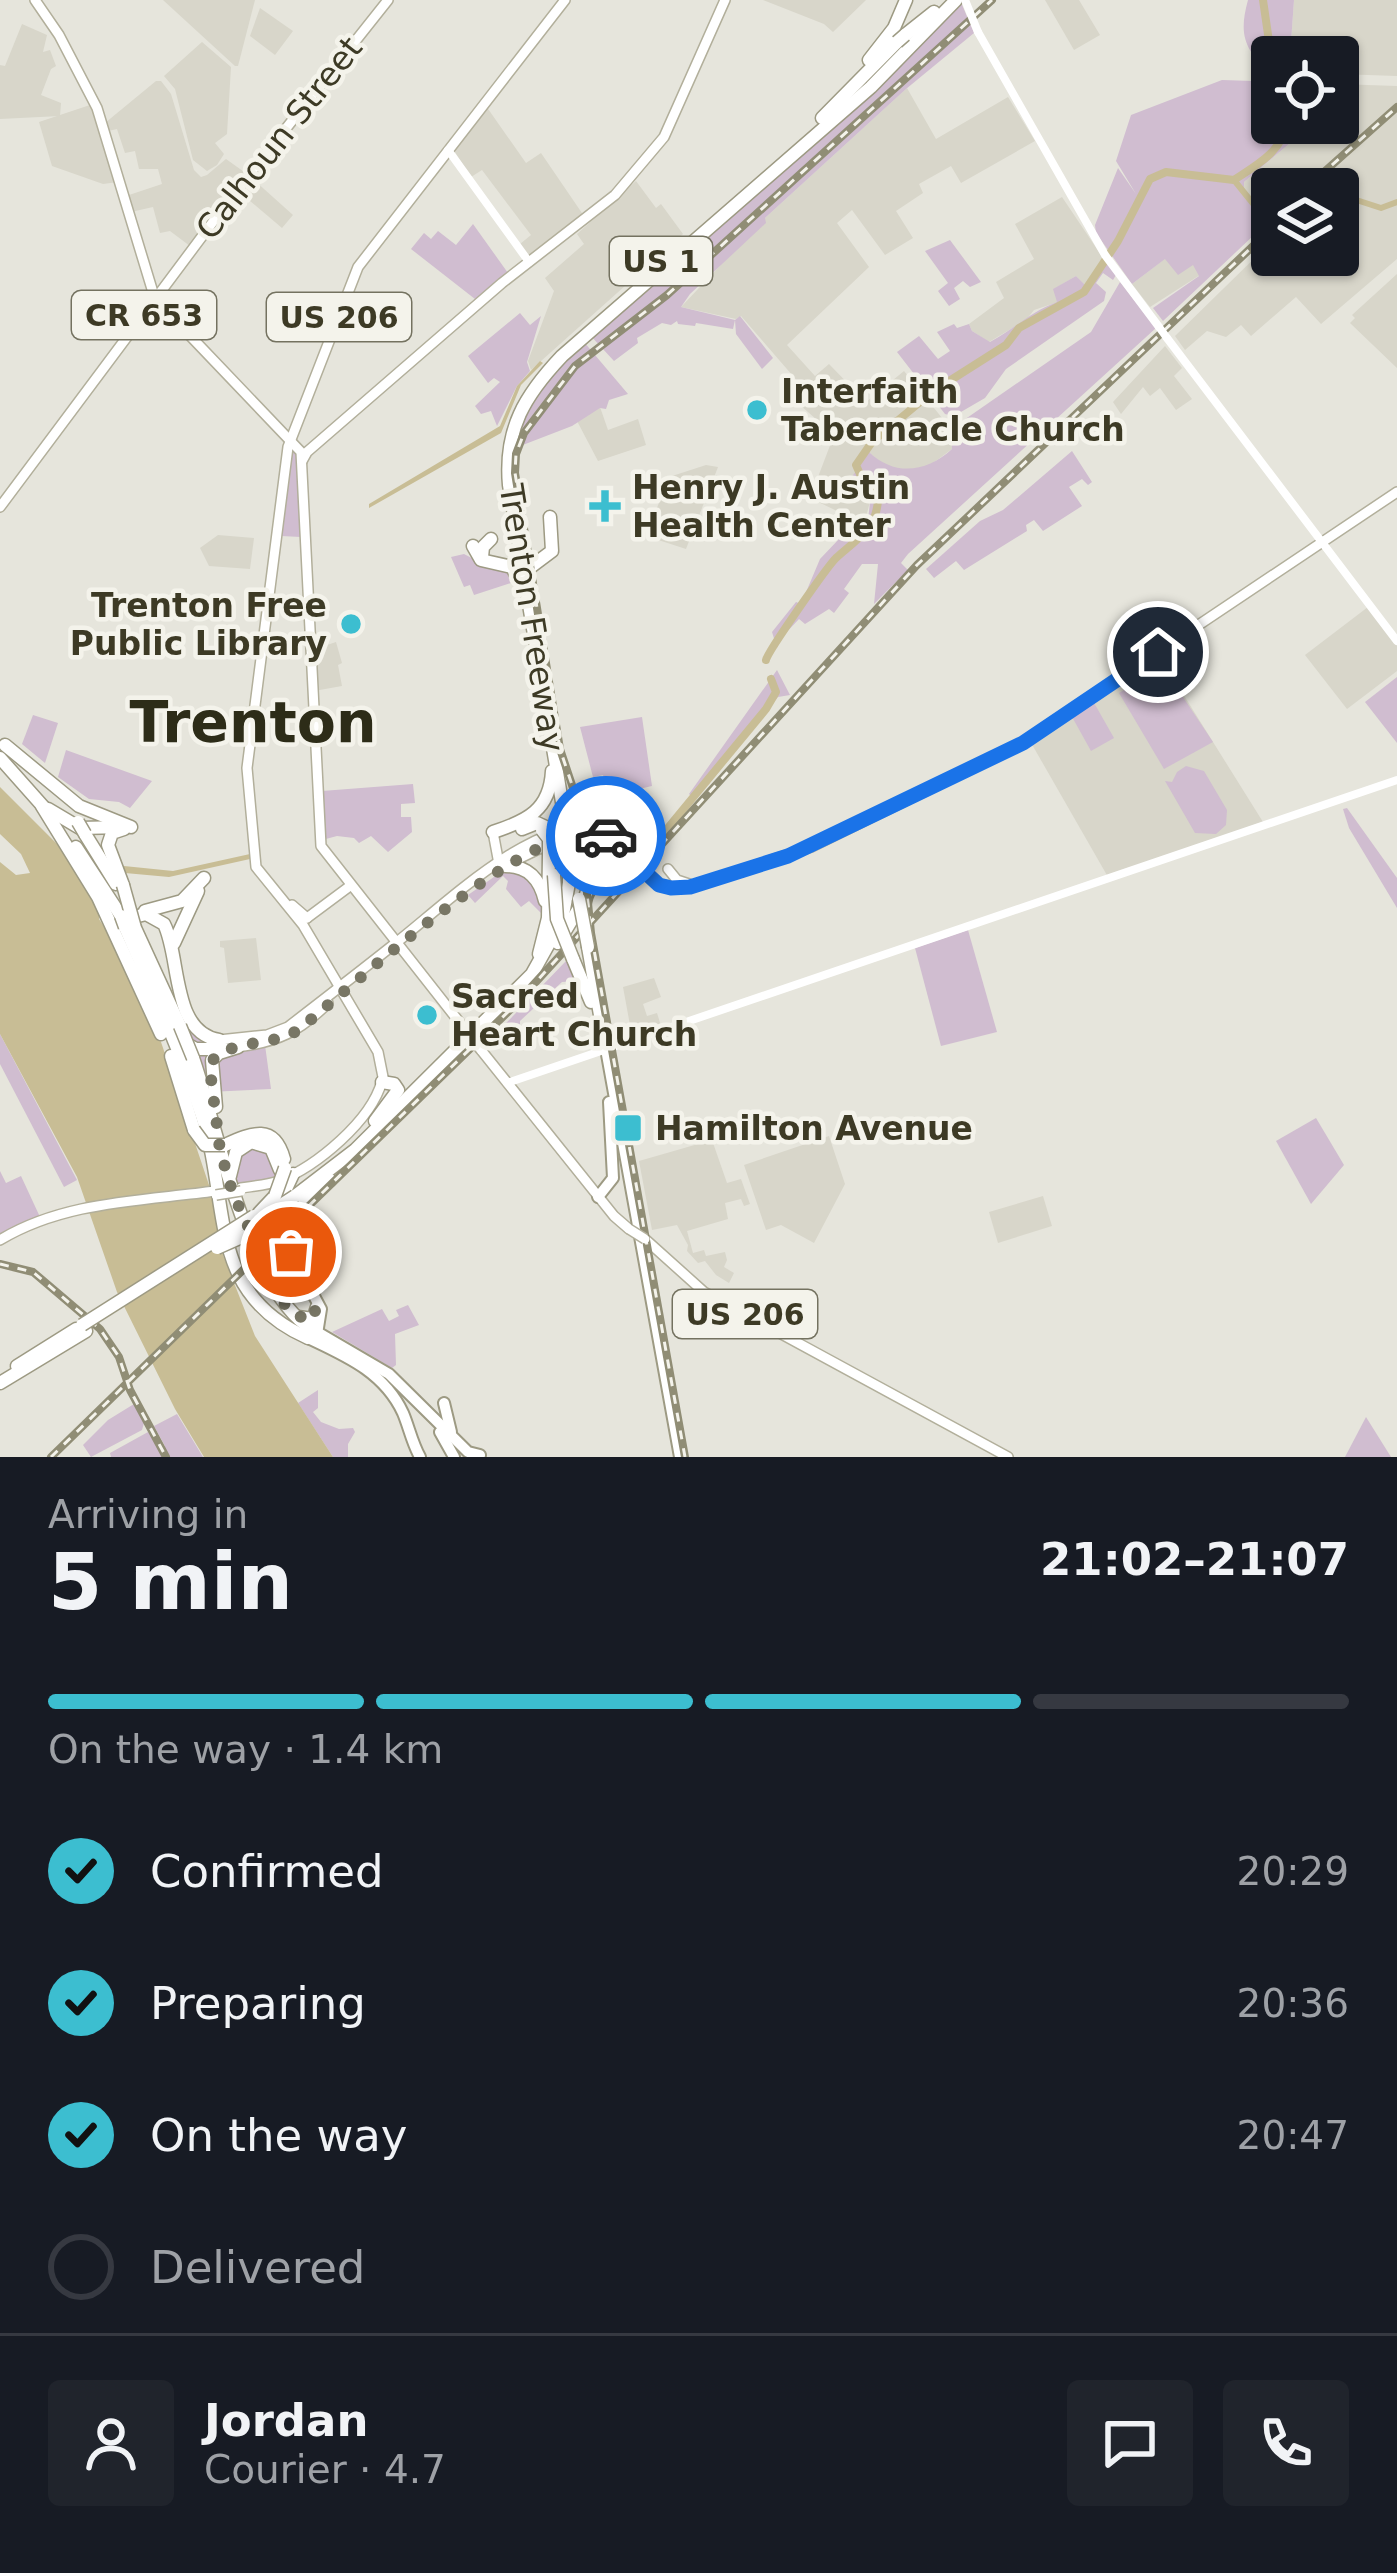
<!DOCTYPE html>
<html lang="en">
<head>
<meta charset="utf-8">
<style>
  body { margin:0; font-family:"DejaVu Sans",sans-serif; background:#20242c; color:#f1f3f6; height:100vh; display:flex; flex-direction:column; font-size:45px; white-space:nowrap }
  * { box-sizing:border-box; margin:0 }
  p { font-size:39px; color:#9ea1a6 }
  .icon { flex:none; width:66px; height:66px; fill:none; stroke:currentColor; stroke-width:2; stroke-linecap:round; stroke-linejoin:round }
  .map { position:relative; height:1457px; overflow:hidden }
  .drawer { display:flex; flex-direction:column; background:#171b24; flex:1 }
  .drawer>* { flex:none }
  .buttons { position:absolute; left:1251px; top:36px; display:grid; gap:24px }
  .buttons a { display:grid; place-items:center; width:108px; height:108px; border-radius:12px; background:#171b24; box-shadow:0 3px 9px #0004; font-size:60px }
  .pin { position:absolute; display:grid; place-items:center; width:102px; height:102px; color:#fff; margin:-51px; border:6px solid #fff; border-radius:50%; box-shadow:0 3px 12px #0007 }
  .courier { position:absolute; display:grid; place-items:center; width:120px; height:120px; margin:-60px; border:9px solid #1a73e8; border-radius:50%; background:#fff; color:#222; box-shadow:0 3px 15px #0007 }
  .headline em { font-style:normal; font-weight:600 }
  .headline div { display:flex; flex-direction:column-reverse }
  .headline { display:flex; align-items:center; justify-content:space-between; height:204px; padding:0 48px }
  h1 { font-size:78px; font-weight:600; line-height:90px }
  .bar { display:grid; grid-template-columns:repeat(4,1fr); gap:18px 12px; align-content:center; height:144px; padding:0 48px }
  .bar i { height:15px; border-radius:9px; background:#363941 }
  .bar .current { background:#3cbed0 }
  .bar p { grid-column:span 4 }
  .line { display:flex; align-items:center; gap:30px; padding:0 48px; border-top:3px solid #363941 }
  .line div { flex:1 }
  .round { display:grid; place-items:center; flex:none; width:126px; height:126px; border-radius:12px; background:#20242c }
  ol { padding:0 48px; list-style:none }
  li { display:flex; align-items:center; gap:36px; height:132px }
  li p { margin-inline-start:auto }
  li .icon { padding:12px; border-radius:50%; background:#3cbed0; color:#111; stroke-width:4 }
  li:last-child { color:#9ea1a6 }
  li i { width:66px; height:66px; border:6px solid #363941; border-radius:50% }
  .map>svg:first-child { display:block }
  .built { fill:#d8d6ca }
  .green { fill:#d0bdd0 }
  .water { fill:#c8bd95 }
  .lines { fill:none; stroke-linecap:round; stroke-linejoin:round }
  .canal { stroke:#c8bd95; stroke-width:6 }
  .river { stroke:#c8bd95; stroke-width:8 }
  .primary-casing { stroke:#b2af9b; stroke-width:12 }
  .trunk-casing { stroke:#9d9a83; stroke-width:14 }
  .motorway-casing { stroke:#9d9a83; stroke-width:15 }
  .secondary { stroke:#fff; stroke-width:8 }
  .primary { stroke:#fff; stroke-width:9 }
  .trunk { stroke:#fff; stroke-width:10 }
  .motorway { stroke:#fff; stroke-width:12 }
  .tram { stroke:#908d75; stroke-width:3 }
  .rail-casing { stroke:#908d75; stroke-width:8 }
  .rail { stroke:#f4f3eb; stroke-width:3; stroke-dasharray:9; stroke-linecap:butt }
  .primary-bridge-casing { stroke:#b2af9b; stroke-width:12; stroke-linecap:butt }
  .motorway-bridge-casing { stroke:#9d9a83; stroke-width:15; stroke-linecap:butt }
  .secondary-bridge { stroke:#fff; stroke-width:8 }
  .primary-bridge { stroke:#fff; stroke-width:9 }
  .motorway-bridge { stroke:#fff; stroke-width:12 }
  .done { stroke:#787665; stroke-width:12; stroke-dasharray:0 21.6 }
  .route { stroke:#1a73e8; stroke-width:15 }
  .poi-dot { fill:#3cbed0; stroke:#f4f3eb; stroke-width:4.5 }
  .labels { text-anchor:middle; dominant-baseline:central; stroke-width:9; stroke-linejoin:round; paint-order:stroke }
  .shield { fill:#f4f3eb; stroke:#747260; stroke-width:3 }
  .shield-label { font-size:30px; font-weight:bold; fill:#3d3a25 }
  .street-label { font-size:33px; fill:#3d3a25; stroke:#f4f3eb }
  .poi-label { font-size:33px; font-weight:bold; fill:#3d3a25; stroke:#f4f3eb; text-anchor:start }
  .town-label { font-size:57px; font-weight:bold; fill:#2d2c18; stroke:#f4f3eb }
</style>
</head>
<body>
<div class="map">
<svg width="1397" height="1457" viewBox="0 0 1397 1457">
  <rect width="100%" height="100%" fill="#e6e5dc"/>
  <g class="built">
    <path d="M163 0H255L238 66H235Z"/>
    <path d="M763 0H866L833 32 824 24Z"/>
    <path d="M1045 0H1079L1100 35 1074 50Z"/>
    <path d="M1294 0H1397V76L1338 74V57H1290Z"/>
    <path d="M260 8 293 31 275 55 250 36Z"/>
    <path d="M22 24 47 35 43 52 50 50 56 66 51 69 41 95 61 103 60 116 0 119V65L5 66Z"/>
    <path d="M202 42 231 67 227 134 215 143 224 154 217 165 207 171 193 160 175 89 164 76Z"/>
    <path d="M156 81H161L171 94 194 170 201 177 207 175 226 159 247 174 190 246 170 231 160 233 153 207 131 212 126 196 162 184 158 169H139L135 151 125 153 117 129 108 131 105 123Z"/>
    <path d="M1338 84 1397 86V259L1321 324 1296 297 1251 336 1241 325 1226 337 1207 331 1185 350 1175 336 1272 241V255H1338V189H1272V208L1267 213 1243 193 1244 182 1296 138 1297 123H1338Z"/>
    <path d="M907 88 936 139 1008 97 1035 141 961 183 951 166 919 184 923 193 896 211 913 238 885 255 852 210 837 223 869 267 787 345 815 376 829 364 866 402 904 371 951 429 952 449 925 469H897L882 464 870 453V502L864 524 810 498 834 435 800 405 812 398 741 316 736 319 681 307 765 218Z"/>
    <path d="M93 104 118 182 103 184 52 166 39 122Z"/>
    <path d="M486 106 526 163 541 153 584 216 529 257 520 244 531 235 482 170 471 177 453 149Z"/>
    <path d="M254 180 293 215 282 228 243 195Z"/>
    <path d="M636 181 656 208 661 204 683 234 531 370 528 361 554 291 545 278 584 244 577 234Z"/>
    <path d="M1062 197 1103 258 1084 286 1076 276 1054 289 1058 302 1034 310 1026 320 989 342 972 331 969 324 1004 298 996 282 1034 259 1015 224Z"/>
    <path d="M1166 258 1193 264 1200 275 1150 307 1132 284Z"/>
    <path d="M1397 274V368L1350 323 1355 318 1352 315Z"/>
    <path d="M1165 346 1182 368 1174 376 1192 399 1176 410 1160 388 1150 396 1143 387 1121 414 1113 402Z"/>
    <path d="M600 407 608 430 638 419 646 445 598 461 577 421Z"/>
    <path d="M706 465 718 467 686 549 646 536 669 477Z"/>
    <path d="M218 535 254 538 250 569 209 566 200 548Z"/>
    <path d="M1368 607 1397 645V671L1347 709 1305 655Z"/>
    <path d="M336 642 342 663 338 665 342 686 314 691 312 650Z"/>
    <path d="M1158 654 1263 822 1108 877 1030 741Z"/>
    <path d="M256 938 261 980 228 983 224 948 220 947V941Z"/>
    <path d="M654 978 661 997 643 1004 647 1016 657 1013 661 1026 632 1036 623 987Z"/>
    <path d="M829 1136 845 1184 814 1243 781 1225 766 1230 744 1165Z"/>
    <path d="M712 1140 727 1183 741 1179 750 1204 744 1206 741 1199 725 1203 728 1219 687 1231 693 1253 704 1250 706 1256 725 1252 727 1260 724 1267 734 1273 729 1283 716 1275 705 1261 698 1263 687 1251 688 1245 677 1225 652 1230 639 1161Z"/>
    <path d="M1043 1196 1052 1226 998 1243 989 1212Z"/>
  </g>
  <g class="green">
    <path d="M960 0 974 33 906 89 765 218 766 223 690 294 681 307 735 320 740 316 773 358 762 369 736 334 735 320 733 329 696 323 695 326 678 324 677 321 671 325 662 323 637 338 638 343 614 361 590 335Z"/>
    <path d="M1248 0H1294L1290 57H1272V76C1245 50 1238 36 1248 0Z"/>
    <path d="M1222 80 1253 81 1254 90 1272 91V123H1297L1296 138 1244 182V192L1266 212 1272 208V218L1163 321 1153 308 1199 276 1193 265 1178 275 1165 259 1132 284 1096 233 1095 225 1118 168 1136 194 1116 161 1131 115Z"/>
    <path d="M473 224 508 273 475 299 411 249 424 233 431 239 438 231 456 245Z"/>
    <path d="M950 240 981 282 970 287 963 281 954 288 960 299 949 306 938 291 948 283 925 251Z"/>
    <path d="M1103 258 1116 275 1113 280 1103 273 1096 283 1106 292 1104 301 1006 369 985 398 954 416 945 414 897 352 919 336 938 359 950 351 937 332 954 324 957 328 969 324 972 331 990 342C1016 328 1030 312 1057 302L1053 289 1076 276 1085 285Z"/>
    <path d="M1120 282 1156 328 908 554 901 563 908 570 874 604 878 564H862L844 589 849 593 834 613 829 609 805 624 799 619 781 638 777 648 772 632 796 602 801 604 820 559 858 519 864 524 868 521 870 502 849 481 869 452C895 477 927 472 952 449L951 429 1091 332Z"/>
    <path d="M520 313 530 325 541 316 527 362 530 371 517 386 497 426 491 411 481 414 475 406 500 382 494 378 488 383 468 356Z"/>
    <path d="M584 342 628 394 609 400 606 409 600 408 572 426 515 448C527 402 552 376 584 342Z"/>
    <path d="M296 451 301 537 281 536 291 453Z"/>
    <path d="M1072 451 1092 482 1088 485 1082 479 1069 487 1082 506 1043 531 1034 520 1026 525 1027 531 964 570 956 561 934 578 926 569 980 521 1003 510Z"/>
    <path d="M464 554 489 567H505L517 581 474 595 470 585 464 587 451 557Z"/>
    <path d="M1163 667 1213 742 1164 769 1119 693Z"/>
    <path d="M777 670 790 695 778 697 693 798 689 794Z"/>
    <path d="M1397 677V743L1365 702Z"/>
    <path d="M1093 701 1114 738 1091 751 1071 715Z"/>
    <path d="M33 715 58 723 45 763 22 744Z"/>
    <path d="M642 717 652 786 609 796 603 775 593 777 580 727Z"/>
    <path d="M66 750 152 781 130 808 119 802 89 799 58 777Z"/>
    <path d="M1186 766 1204 771 1227 810 1226 825 1216 834 1195 833 1165 781 1172 782 1177 772Z"/>
    <path d="M413 784 415 803 401 804V817H411L412 832 388 852 371 836 359 843 354 838 337 836 322 840V791Z"/>
    <path d="M1347 808 1397 878V908L1349 828 1343 809Z"/>
    <path d="M504 870 530 875 543 896V915L529 901 521 907 506 889 508 881 503 876 475 903 468 895Z"/>
    <path d="M968 930 997 1032 941 1046 915 948Z"/>
    <path d="M566 961H571L577 981 562 982 520 1021V1029L485 1045Z"/>
    <path d="M169 988 195 1033 265 1045 271 1089 209 1092Z"/>
    <path d="M0 1034 77 1180 64 1187 0 1064Z"/>
    <path d="M1316 1118 1344 1165 1311 1204 1276 1141Z"/>
    <path d="M264 1145 278 1179 233 1185 239 1150Z"/>
    <path d="M0 1171 6 1183 21 1176 40 1217 0 1234Z"/>
    <path d="M408 1305 419 1325 395 1334 396 1365 392 1368 332 1332 382 1309 389 1321 399 1316 396 1310Z"/>
    <path d="M318 1390V1408L313 1412 321 1422 339 1429 353 1428 355 1432 348 1444V1457H333L298 1403Z"/>
    <path d="M134 1404 144 1423 142 1430 91 1457 83 1445 108 1420Z"/>
    <path d="M177 1414 203 1457H111L110 1453 148 1432 161 1450 165 1446 154 1426Z"/>
    <path d="M1366 1417 1391 1457H1345Z"/>
  </g>
  <g class="water">
    <path d="M540 361 543 363 521 385 501 433 369 508V504L500 426 517 386Z"/>
    <path d="M0 787 57 844 91 897 105 878 124 866 173 871 250 854V859L169 877 125 873 108 884 101 894 99 919 127 963 161 1042 209 1185 223 1255 255 1336 333 1457H204L175 1409 117 1292 77 1177 0 1034V862L16 875 30 873 21 854 0 834Z"/>
  </g>
  <g class="lines">
    <g class="canal">
      <path d="M1234 180 1263 216"/>
      <path d="M1338 194 1381 208 1397 202"/>
    </g>
    <g class="river">
      <path d="M1263 0 1272 62"/>
      <path d="M766 660C768 651 827 567 836 558 856 540 878 527 878 498L863 481 856 465 872 442 932 392 1006 345 1019 328 1084 292 1118 241 1150 179 1166 172 1234 180C1255 166 1284 151 1286 123"/>
      <path d="M628 842 667 829 766 709 776 692 771 679"/>
    </g>
    <g class="primary-casing">
      <g id="primary">
        <path d="M35 0 59 35 97 108 155 299 301 452 321 846 464 1028"/>
        <path d="M302 461 307 452 502 283 615 195 664 137 725 0"/>
        <path d="M0 507 230 199 388 0"/>
        <path d="M604 831 598 865 607 875 621 868 616 844"/>
        <path d="M493 832 499 864"/>
        <path d="M573 835 594 831 608 837"/>
        <path d="M518 859 551 843"/>
        <path d="M668 869 677 880 689 884"/>
        <path d="M659 885 690 887 811 847 1021 744 1397 492"/>
        <path d="M292 905 307 918"/>
        <path d="M307 918 350 886"/>
        <path d="M219 1040 267 1035 288 1027C323 1000 358 973 392 946 445 905 527 822 599 825L638 859"/>
        <path d="M238 1047C277 1042 299 1032 328 1003"/>
        <path d="M481 1050 614 1216 629 1229"/>
        <path d="M383 1077 378 1052 303 925 256 867 247 768 288 447 358 267 565 0"/>
        <path d="M241 1188C254 1186 267 1185 279 1181 317 1166 371 1121 382 1081"/>
        <path d="M645 1239 704 1292 1008 1457"/>
        <path d="M0 1240C64 1201 143 1201 215 1191"/>
      </g>
    </g>
    <g class="trunk-casing">
      <g id="trunk">
        <path d="M606 1049 680 1457"/>
        <path d="M598 1197 613 1178 609 1102"/>
        <path d="M292 1255 321 1309 317 1334"/>
        <path d="M312 1329 389 1374 468 1452 480 1455"/>
        <path d="M309 1335 308 1338C346 1356 384 1372 403 1413 409 1427 412 1443 420 1457"/>
        <path d="M444 1403 451 1432"/>
        <path d="M440 1432 454 1457"/>
      </g>
    </g>
    <g class="motorway-casing">
      <g id="motorway">
        <path d="M905 35 934 12"/>
        <path d="M869 60 894 28 906 0"/>
        <path d="M822 118 897 42"/>
        <path d="M473 546 481 560 512 567 519 581"/>
        <path d="M482 557 483 547 491 539"/>
        <path d="M525 581 528 569 552 551 550 517"/>
        <path d="M5 745 79 806 131 827"/>
        <path d="M0 758 48 812"/>
        <path d="M569 803 573 815 599 825"/>
        <path d="M42 806 98 897 161 1034"/>
        <path d="M48 809 80 828 124 827"/>
        <path d="M582 817 602 813 619 802"/>
        <path d="M565 820 509 485C504 429 525 395 562 356L871 87 956 0"/>
        <path d="M522 829 537 823 550 829"/>
        <path d="M493 832C527 821 550 810 552 771"/>
        <path d="M85 834 116 884"/>
        <path d="M76 847 121 916"/>
        <path d="M505 866C528 866 540 879 545 901"/>
        <path d="M123 885 108 845 112 833 124 829"/>
        <path d="M145 911 182 901 204 878"/>
        <path d="M126 919 146 914 164 924C181 958 171 1032 219 1040"/>
        <path d="M125 927C152 989 181 1052 202 1116 231 1204 205 1292 308 1338"/>
        <path d="M135 928 180 1026"/>
        <path d="M174 943 198 891"/>
        <path d="M558 943 585 898 598 851"/>
        <path d="M588 947 606 1049"/>
        <path d="M539 954 548 918 549 855"/>
        <path d="M573 959 591 1002"/>
        <path d="M181 1041 196 1049H224"/>
        <path d="M171 1056 194 1130"/>
        <path d="M193 1058C217 1126 249 1293 312 1329"/>
        <path d="M216 1107 212 1060 219 1053 238 1047"/>
        <path d="M375 1121 398 1090 394 1084 382 1082"/>
        <path d="M225 1145C252 1133 274 1123 284 1159"/>
        <path d="M293 1174 285 1191 287 1204 294 1207 330 1180"/>
        <path d="M230 1176 236 1152 251 1142 271 1148 280 1170"/>
        <path d="M295 1196 355 1150 532 974 562 920 569 883V846"/>
        <path d="M259 1213 275 1196"/>
        <path d="M260 1229 277 1219 285 1221 292 1255"/>
        <path d="M298 1317 313 1319 317 1307"/>
        <path d="M17 1366 76 1329"/>
        <path d="M0 1383 86 1331"/>
      </g>
    </g>
    <g class="secondary">
      <path d="M978 32 1105 255 1159 327"/>
      <path d="M448 150 529 262"/>
      <path d="M1167 338 1397 641"/>
      <path d="M507 1083 1397 780"/>
    </g>
    <use href="#primary" class="primary"/>
    <use href="#trunk" class="trunk"/>
    <use href="#motorway" class="motorway"/>
    <path class="tram" d="M596 951C593 934 585 910 594 894 599 885 609 884 618 880 650 866 652 840 655 809"/>
    <g class="rail-casing">
      <g id="rail">
        <path d="M1305 189 1397 107"/>
        <path d="M0 1264 33 1272 100 1329 119 1357 130 1390 166 1457"/>
        <path d="M51 1457 513 1007 917 565 1272 228"/>
        <path d="M685 1457 591 933 578 803 560 749 515 473 516 454 524 433 575 366 667 295 992 0"/>
      </g>
    </g>
    <use href="#rail" class="rail"/>
    <g class="primary-bridge-casing">
      <g id="primary-bridge">
        <path d="M634 861 649 876"/>
        <path d="M464 1028 481 1050"/>
        <path d="M216 1195 241 1191"/>
        <path d="M629 1229 645 1239"/>
      </g>
    </g>
    <g class="motorway-bridge-casing">
      <g id="motorway-bridge">
        <path d="M897 42 905 35"/>
        <path d="M561 820 564 849"/>
        <path d="M78 822 85 834"/>
        <path d="M542 830 549 839V855"/>
        <path d="M554 875 557 919 573 959"/>
        <path d="M123 885 135 928"/>
        <path d="M579 899 588 947"/>
        <path d="M121 916 125 927"/>
        <path d="M180 1026 193 1058"/>
        <path d="M194 1130 205 1145H225"/>
        <path d="M275 1196 285 1168"/>
        <path d="M278 1207 295 1196"/>
        <path d="M217 1248 260 1229"/>
        <path d="M82 1325 254 1216"/>
      </g>
    </g>
    <g class="secondary-bridge">
      <path d="M965 0 978 32"/>
      <path d="M1159 327 1167 338"/>
    </g>
    <use href="#primary-bridge" class="primary-bridge"/>
    <use href="#motorway-bridge" class="motorway-bridge"/>
  </g>
  <g class="lines">
    <path class="done" d="M291 1252 315 1299V1317L309 1320 291 1313 285 1305 233 1194 220 1150 210 1070 214 1058C237 1039 271 1047 298 1030 348 991 546 805 606 836"/>
    <path class="route" d="M606 836 659 885 671 888 690 887 788 856 1023 743 1158 652"/>
  </g>
  <g class="poi-dot">
    <circle cx="757" cy="410" r="12"/>
    <path d="M599 488h12v12h12v12h-12v12h-12v-12h-12v-12h12z"/>
    <circle cx="351" cy="624" r="12"/>
    <circle cx="427" cy="1015" r="12"/>
    <rect x="613" y="1113" width="30" height="30" rx="6"/>
  </g>
  <g class="labels">
    <g class="shield">
      <rect x="610" y="237" width="102" height="48" rx="9"/>
      <rect x="72" y="291" width="144" height="48" rx="9"/>
      <rect x="267" y="293" width="144" height="48" rx="9"/>
      <rect x="673" y="1290" width="144" height="48" rx="9"/>
    </g>
    <g class="shield-label">
      <text x="661" y="261">US 1</text>
      <text x="144" y="315">CR 653</text>
      <text x="339" y="317">US 206</text>
      <text x="745" y="1314">US 206</text>
    </g>
    <g class="street-label">
      <text transform="translate(279 138) rotate(-52)">Calhoun Street</text>
      <text transform="translate(532 618) rotate(81)">Trenton Freeway</text>
    </g>
    <g class="poi-label">
      <text x="781" y="391">Interfaith<tspan x="781" dy="38">Tabernacle Church</tspan></text>
      <text x="632" y="487">Henry J. Austin<tspan x="632" dy="38">Health Center</tspan></text>
      <text x="327" y="605" text-anchor="end">Trenton Free<tspan x="327" dy="38">Public Library</tspan></text>
      <text x="451" y="996">Sacred<tspan x="451" dy="38">Heart Church</tspan></text>
      <text x="655" y="1128">Hamilton Avenue</text>
    </g>
    <g class="town-label">
      <text x="253" y="722">Trenton</text>
    </g>
  </g>
</svg>
<div class="buttons">
<a><svg class="icon" aria-label="locate" viewBox="0 0 24 24"><circle cx="12" cy="12" r="6"/><path d="M12 2v4M12 18v4M2 12h4M18 12h4"/></svg></a>
<a><svg class="icon" aria-label="layers" viewBox="0 0 24 24"><path d="M12 4l9 5-9 5-9-5zM3 14l9 5 9-5"/></svg></a>
</div>
<div class="pin" style="left:291px;top:1252px;background:#ea580c"><svg class="icon" aria-label="bag" viewBox="0 0 24 24"><path d="M5 8h14l-1 12H6zM9 8a3 3 0 0 1 6 0"/></svg></div>
<div class="pin" style="left:1158px;top:652px;background:#1f2937"><svg class="icon" aria-label="home" viewBox="0 0 24 24"><path d="M3 11l9-7 9 7M6 9v11h12V9"/></svg></div>
<div class="courier" style="left:606px;top:836px"><svg class="icon" aria-label="car" viewBox="0 0 24 24"><path d="M5 17H2v-5l4-1 3-4h7l3 4 3 1v5h-3M9 17h6M6 11h13"/><circle cx="7" cy="17" r="2"/><circle cx="17" cy="17" r="2"/></svg></div>
</div>
<section class="drawer">
<div class="headline"><div><h1>5 min</h1><p>Arriving in</p></div><em>21:02–21:07</em></div>
<div class="bar"><i class="current"></i><i class="current"></i><i class="current"></i><i></i><p>On the way · 1.4 km</p></div>
<ol>
<li><svg class="icon" aria-label="check" viewBox="0 0 24 24"><path d="M5 12l5 5 9-10"/></svg>Confirmed<p>20:29</p></li>
<li><svg class="icon" aria-label="check" viewBox="0 0 24 24"><path d="M5 12l5 5 9-10"/></svg>Preparing<p>20:36</p></li>
<li><svg class="icon" aria-label="check" viewBox="0 0 24 24"><path d="M5 12l5 5 9-10"/></svg>On the way<p>20:47</p></li>
<li><i></i>Delivered</li>
</ol>
<div class="line" style="height:216px"><a class="round"><svg class="icon" aria-label="person" viewBox="0 0 24 24"><circle cx="12" cy="8" r="4"/><path d="M4 21q1-7 8-7t8 7"/></svg></a><div><b>Jordan</b><p>Courier · 4.7</p></div><a class="round"><svg class="icon" aria-label="chat" viewBox="0 0 24 24"><path d="M4 5h16v11H9l-5 4z"/></svg></a><a class="round"><svg class="icon" aria-label="phone" viewBox="0 0 24 24"><path d="M5 4h4l2 5-3 2q2 4 5 5l2-3 5 2v4C11 20 4 13 5 4z"/></svg></a></div>
</section>
</body>
</html>
